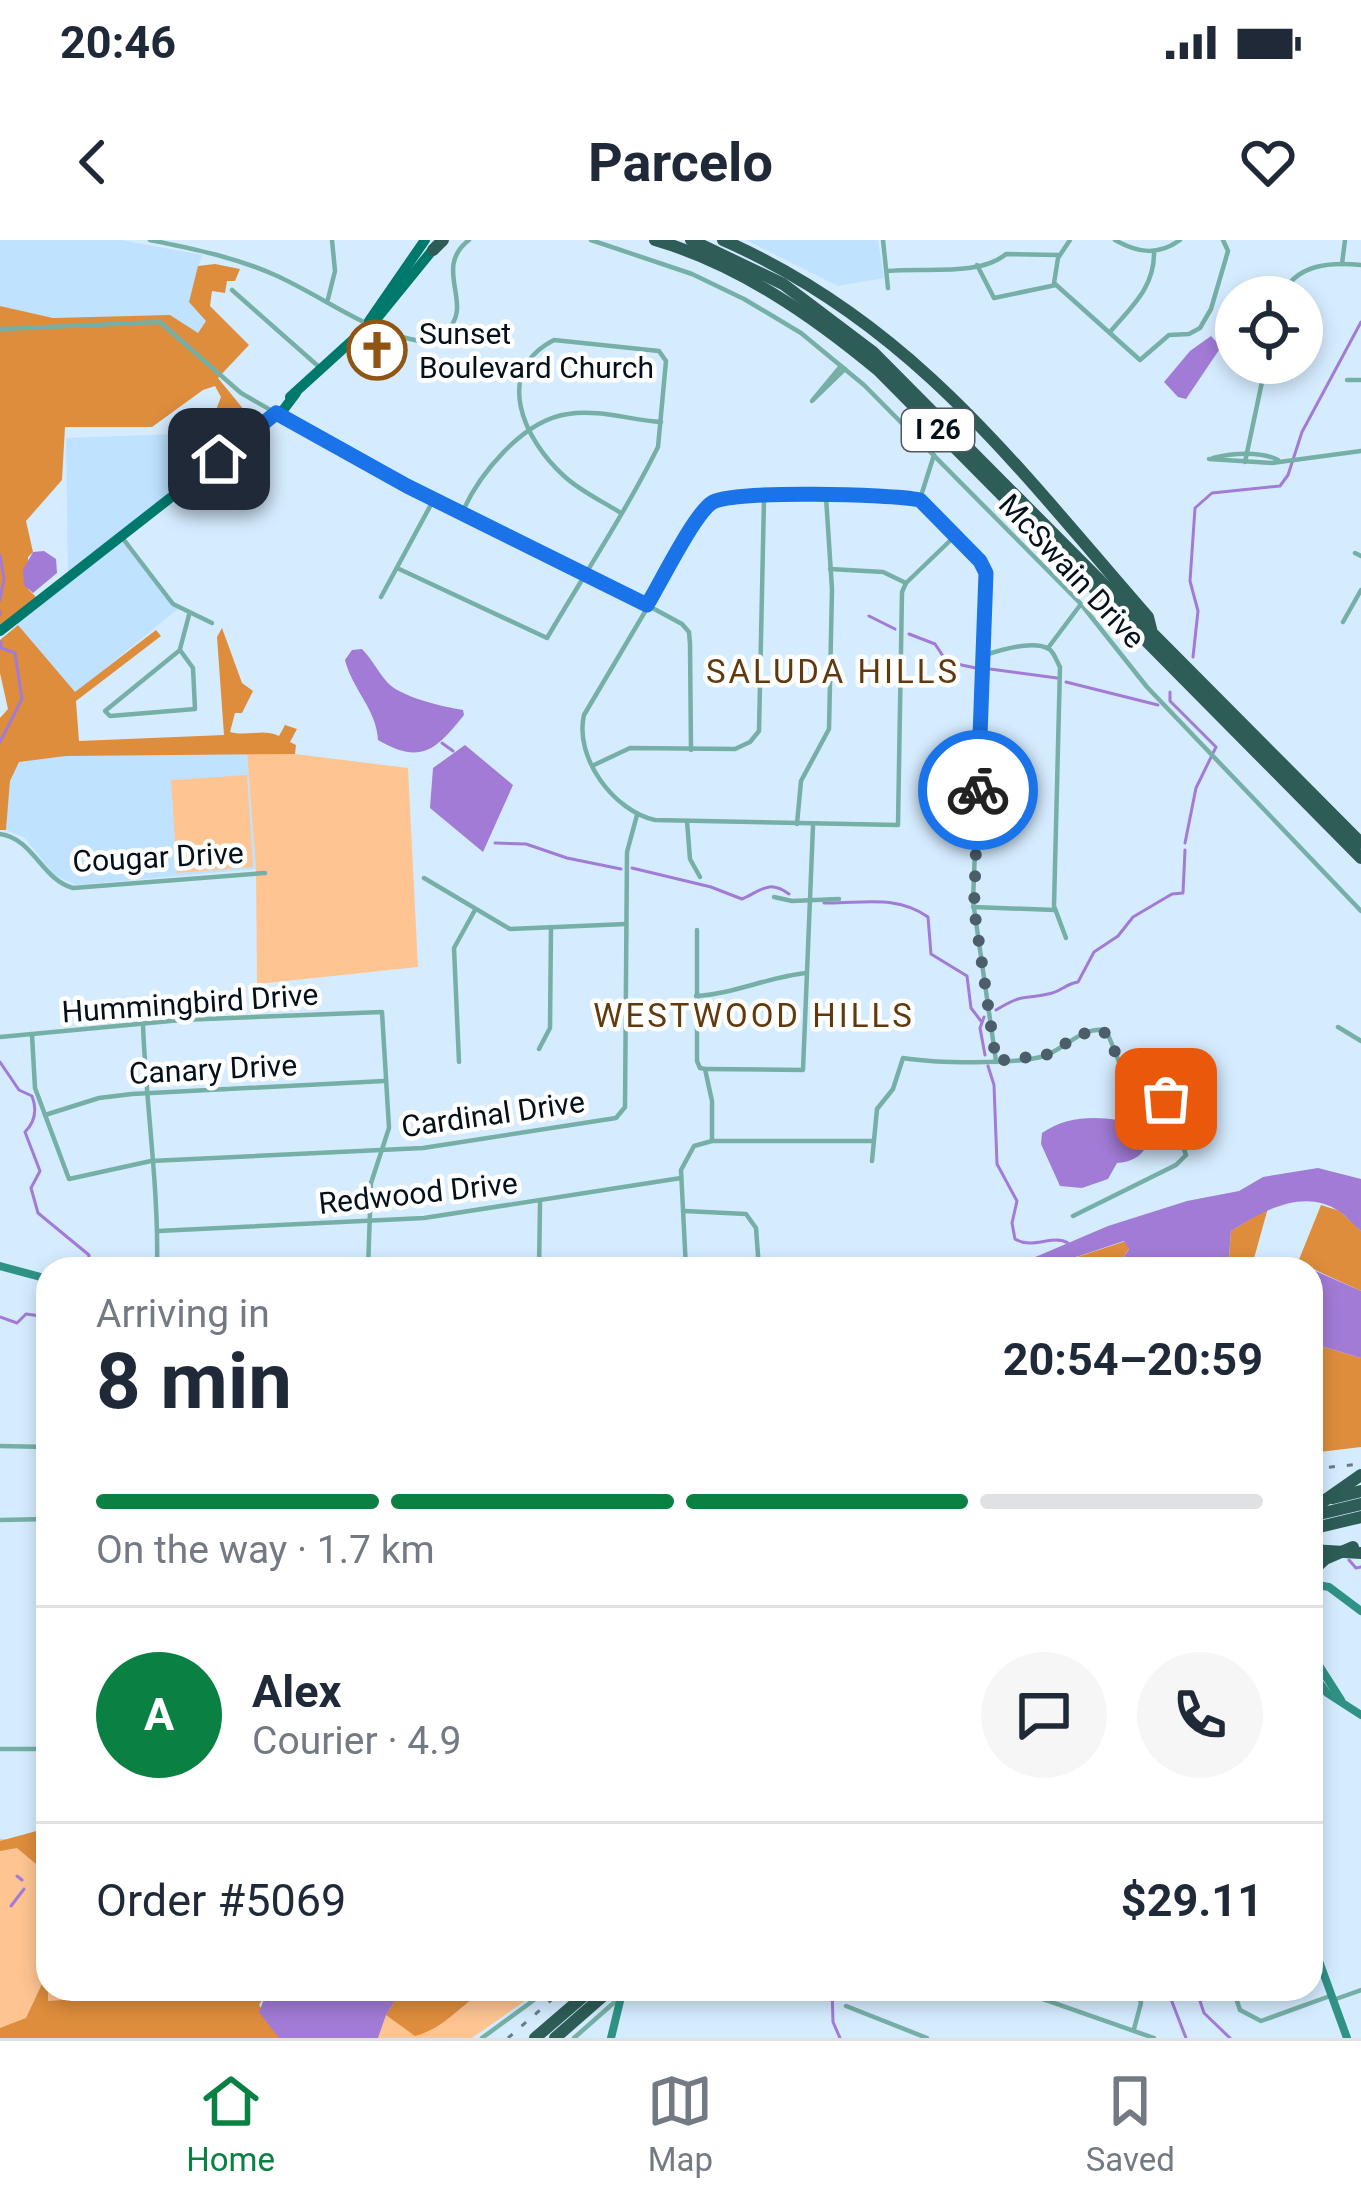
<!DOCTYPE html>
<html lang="en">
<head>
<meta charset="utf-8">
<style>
  body { margin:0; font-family:Roboto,sans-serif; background:#f6f6f7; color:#1f2937; height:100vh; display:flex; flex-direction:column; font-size:45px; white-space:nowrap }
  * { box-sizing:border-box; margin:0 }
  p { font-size:39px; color:#747a83 }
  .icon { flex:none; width:66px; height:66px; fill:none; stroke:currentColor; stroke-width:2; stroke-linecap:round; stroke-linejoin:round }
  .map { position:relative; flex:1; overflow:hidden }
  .details { position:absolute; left:36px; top:1017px; width:1287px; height:744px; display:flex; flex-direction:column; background:#fff; border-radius:36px; box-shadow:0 6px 18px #0003 }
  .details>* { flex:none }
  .fabs { position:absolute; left:1215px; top:36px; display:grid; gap:24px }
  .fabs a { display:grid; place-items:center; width:108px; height:108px; border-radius:50%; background:#fff; box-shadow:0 6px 18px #0003; font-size:60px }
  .pin { position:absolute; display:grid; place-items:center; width:102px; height:102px; color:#fff; margin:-51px; border-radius:24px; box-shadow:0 6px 18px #0006 }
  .courier { position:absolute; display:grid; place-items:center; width:120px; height:120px; margin:-60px; border:9px solid #1a73e8; border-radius:50%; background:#fff; color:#222; box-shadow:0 3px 15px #0007 }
  .overview em { font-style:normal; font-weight:700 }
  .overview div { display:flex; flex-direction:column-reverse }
  .overview { display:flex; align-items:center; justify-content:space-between; height:204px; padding:0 60px }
  h1 { font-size:78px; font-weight:700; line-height:90px }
  .bar { display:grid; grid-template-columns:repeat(4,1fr); gap:18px 12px; align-content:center; height:144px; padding:0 60px }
  .bar i { height:15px; border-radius:9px; background:#e0e1e3 }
  .bar .active { background:#0b8043 }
  .bar p { grid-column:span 4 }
  .line { display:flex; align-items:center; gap:30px; padding:0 60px; border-top:3px solid #e0e1e3 }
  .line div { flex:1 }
  .round { display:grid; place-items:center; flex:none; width:126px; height:126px; border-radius:63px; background:#f6f6f7 }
  .status { display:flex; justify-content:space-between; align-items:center; height:84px; padding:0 60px; background:#fff; direction:ltr }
  .status svg { height:33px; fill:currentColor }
  header { display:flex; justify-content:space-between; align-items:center; height:156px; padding:0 60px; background:#fff; font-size:54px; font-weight:700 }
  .tab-bar { display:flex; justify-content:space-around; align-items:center; height:168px; border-top:3px solid #e0e1e3; background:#fff; font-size:33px; color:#747a83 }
  .tab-bar a { display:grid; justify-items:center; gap:6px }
  .tab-bar .active { color:#0b8043 }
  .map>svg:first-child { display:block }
  .built { fill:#bee2ff }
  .green { fill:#fec592 }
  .forest { fill:#de8d3c }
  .water { fill:#a27bd6 }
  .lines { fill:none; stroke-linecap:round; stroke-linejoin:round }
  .stream { stroke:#a27bd6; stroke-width:3 }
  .street { stroke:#76afa6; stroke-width:4.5 }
  .secondary { stroke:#2f9285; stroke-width:8 }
  .primary { stroke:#00796d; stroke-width:10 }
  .highway { stroke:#2d5d56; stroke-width:12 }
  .rail { stroke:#697a89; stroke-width:3; stroke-dasharray:6 12; stroke-linecap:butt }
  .highway-bridge { stroke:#2d5d56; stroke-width:12 }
  .done { stroke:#4d5e6b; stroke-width:12; stroke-dasharray:0 21.6 }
  .route { stroke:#1a73e8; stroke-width:15 }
  .labels { text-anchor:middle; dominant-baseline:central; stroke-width:9; stroke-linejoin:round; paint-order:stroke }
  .shield { fill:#fff; stroke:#4f585f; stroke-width:3 }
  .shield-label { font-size:27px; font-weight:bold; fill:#04111b }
  .poi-label { font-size:30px; fill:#04111b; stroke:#fff; text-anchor:start }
  .street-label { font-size:30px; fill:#04111b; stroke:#fff }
  .neighbourhood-label { font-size:33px; letter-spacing:3px; fill:#62390d; stroke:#fff }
</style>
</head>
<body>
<div class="status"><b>20:46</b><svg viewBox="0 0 49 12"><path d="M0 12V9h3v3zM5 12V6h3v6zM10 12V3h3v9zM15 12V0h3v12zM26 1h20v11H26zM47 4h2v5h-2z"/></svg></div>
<header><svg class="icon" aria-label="back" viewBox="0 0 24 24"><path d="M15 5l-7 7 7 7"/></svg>Parcelo<svg class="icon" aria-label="heart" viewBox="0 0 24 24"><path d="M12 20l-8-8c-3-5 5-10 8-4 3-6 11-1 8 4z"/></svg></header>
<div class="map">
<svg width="1361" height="1798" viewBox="0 0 1361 1798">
  <rect width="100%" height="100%" fill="#d5ecff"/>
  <g class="built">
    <path d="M0 0H120L203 15 198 26 206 81 198 93 107 78H53L0 66Z"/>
    <path d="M746 0H878L884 38 838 46Z"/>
    <path d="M206 193 219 219 121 296 179 368 75 453 14 380 68 337 66 198Z"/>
    <path d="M247 513 256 629 76 645 54 635 25 598 6 590 10 541 18 522 66 516Z"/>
  </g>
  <g class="green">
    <path d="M247 513 295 514 408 528 418 727 257 744 256 629Z"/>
    <path d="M247 535 253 627 177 633 171 540Z"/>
    <path d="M0 1599H48V1749H268L259 1765 279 1798H0Z"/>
    <path d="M403 1749H542L472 1798H378L386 1775Z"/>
  </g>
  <g class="forest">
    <path d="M215 24 240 29 235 41H227L225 53 212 51 210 66 249 105 218 138 258 187 219 219 206 196 221 157 215 146 203 150 152 187H65L62 240 26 281 33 312 28 317V349L39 360 0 391V66L53 78 170 75 198 93 206 81 189 62 198 26Z"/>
    <path d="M18 385 75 452 156 390 161 396 76 461 79 501 224 495 217 397 222 388 242 443 253 451 242 473H235L230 492C248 497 262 488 279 496L285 485 297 489 290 502 296 505 295 514 66 516 19 522 10 541 6 590H0V478L8 469 0 433V400Z"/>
    <path d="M1321 965 1340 971 1361 991V1051L1298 1022Z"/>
    <path d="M1268 968 1251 1029H1188L1229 1017 1231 991Z"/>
    <path d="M1126 1001 1130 1007 1116 1029H1040Z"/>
    <path d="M1311 1103 1361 1118V1207L1311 1213Z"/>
    <path d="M40 1590 48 1591V1640L36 1624 17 1608 0 1611V1601Z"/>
    <path d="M42 1744H48V1761L78 1759 88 1749H268L259 1765 279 1798H0V1788L26 1778Z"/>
    <path d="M403 1749H488C461 1763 446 1788 415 1796L386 1775Z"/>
  </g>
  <g class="water">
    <path d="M1211 96 1221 107 1186 159 1178 157 1164 142 1190 111Z"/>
    <path d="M44 311 56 319 57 333 33 353 24 345 23 330 33 312Z"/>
    <path d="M362 409C372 419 378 432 387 442 400 457 444 467 463 470L464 475C436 510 421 525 378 500 377 470 352 449 345 420L352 410Z"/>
    <path d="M465 505 513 545 483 612 430 568 433 528Z"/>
    <path d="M1131 870 1145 874C1154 901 1146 921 1117 923L1108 939 1082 948 1060 946 1041 904 1042 893C1065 877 1092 876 1118 880Z"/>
    <path d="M1318 928 1361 939V991C1353 985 1347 976 1339 971 1303 947 1261 972 1231 991L1229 1017 1178 1029 1170 1023 1147 1029H1116L1129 1009 1124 1001 1040 1029H1007L1108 986 1187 961 1239 951 1263 937Z"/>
    <path d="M1311 1029 1361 1051V1118L1311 1103Z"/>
    <path d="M268 1749H403L386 1775 378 1798H279L259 1772Z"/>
  </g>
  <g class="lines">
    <g class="stream">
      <path d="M0 315 4 339 0 360"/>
      <path d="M0 371V375"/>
      <path d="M869 376 895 389"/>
      <path d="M909 394 935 404 947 422 976 428"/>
      <path d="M1193 417 1198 371 1190 341 1195 268 1212 253 1280 246 1288 235 1302 192 1361 82"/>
      <path d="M990 429 1057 438"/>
      <path d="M1066 442 1158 465"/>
      <path d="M1170 452V461L1216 507 1196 548 1185 603"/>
      <path d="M0 502 22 459 15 413 1 408V402"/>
      <path d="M442 503 453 511"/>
      <path d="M495 603 526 604 567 618 621 629"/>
      <path d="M632 628 711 647 742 659C761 651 768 639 789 654"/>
      <path d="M824 663C861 664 896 654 928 677L931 714 967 736 971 768 981 781"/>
      <path d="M996 770C1024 753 1021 760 1048 754 1061 752 1065 744 1078 742L1094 712 1118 696 1133 677 1172 654 1183 653 1185 610"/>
      <path d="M984 777 980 788 985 815"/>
      <path d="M0 822 19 850 32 856C37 869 35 882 25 892L40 931 31 948 38 973 89 1015 88 1029"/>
      <path d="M988 826 994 845 997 924 1017 961 1012 983 1015 999C1032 1010 1053 994 1068 1003"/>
      <path d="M0 1077 17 1083 26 1074 48 1077"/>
      <path d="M1349 1320 1356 1328 1361 1327"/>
      <path d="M17 1636 22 1640"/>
      <path d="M11 1666 24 1649"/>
      <path d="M832 1749 833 1782 840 1798"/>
      <path d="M1167 1749 1186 1798"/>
      <path d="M1196 1749 1204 1773 1230 1798"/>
    </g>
    <g class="street">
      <path d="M150 0C193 9 235 17 275 35 320 55 362 88 410 99 422 102 435 100 445 92 477 66 431 29 469 0"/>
      <path d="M591 0 692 34 744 59 801 93 864 145 1081 364 1147 447 1361 671"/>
      <path d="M883 0 888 48"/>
      <path d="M1070 0 1058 18 1054 43 1140 120 1169 95 1189 94 1200 88 1211 69 1228 11 1223 0"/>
      <path d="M1115 0C1138 13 1158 16 1180 0"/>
      <path d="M1342 24 1345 0"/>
      <path d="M977 25 994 58 1056 45"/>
      <path d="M888 31C922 27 979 37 1006 14L1058 15"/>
      <path d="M232 50 318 126"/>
      <path d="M1282 57C1294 24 1330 22 1361 25"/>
      <path d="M328 59 335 31 332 0"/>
      <path d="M0 89 160 82 241 153 375 230 586 332 682 384 689 392 690 404 691 510"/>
      <path d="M1110 92C1132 66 1155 47 1154 11"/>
      <path d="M841 126 812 161 845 129"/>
      <path d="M1347 140H1361"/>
      <path d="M1213 218C1232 213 1261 211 1278 220"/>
      <path d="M1209 219 1272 223 1361 211"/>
      <path d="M1245 222 1266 123"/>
      <path d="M920 259 749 256 730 257 708 265 584 475C574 518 614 571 655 580L898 585 902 352 906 343 956 295"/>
      <path d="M920 259 934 215"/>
      <path d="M921 261 980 321 986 333 973 661 996 821"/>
      <path d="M462 273C479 234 523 180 568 174 598 169 631 180 661 182"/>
      <path d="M124 300 173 364 212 383"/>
      <path d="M1355 313 1361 316"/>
      <path d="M397 328 547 398C584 335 625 273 658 207L666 121 659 111 554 100C492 132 524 200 564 236 580 251 602 261 621 273"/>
      <path d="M830 329 883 332 906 343"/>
      <path d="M381 357 434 259"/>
      <path d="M1343 382 1361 350"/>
      <path d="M1048 408 1081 364"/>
      <path d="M180 409 189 375"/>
      <path d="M180 410 193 428 195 469 110 476 105 471Z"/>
      <path d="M985 415C1000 410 1034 400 1049 409 1054 412 1057 422 1060 427L1054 666 1066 698"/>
      <path d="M594 525 630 508 735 509 750 502 759 491 764 259"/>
      <path d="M687 581 690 619 700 637"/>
      <path d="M797 584 801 541 829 489 832 349 826 257"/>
      <path d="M0 594C34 599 41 639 73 648L265 633"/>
      <path d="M424 638 510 689 626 684"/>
      <path d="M774 657 792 661 839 659"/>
      <path d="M973 667 1055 670"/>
      <path d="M697 690V821L700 828 705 829 712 861V900"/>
      <path d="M696 756C734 754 768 737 806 733"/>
      <path d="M143 785C146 867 159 947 157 1029"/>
      <path d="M1338 787 1361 801"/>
      <path d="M32 795 35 848 69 939 151 921 423 908 616 878 625 867 627 612 637 575"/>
      <path d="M0 797 181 780 382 772 389 888 371 943 368 1029"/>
      <path d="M539 809 550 788 551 687"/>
      <path d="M459 822 454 708 475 670"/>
      <path d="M705 829 803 830 813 586"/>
      <path d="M45 875 99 858 132 854 384 841"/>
      <path d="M872 921 877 869 893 849 903 818C933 823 1016 825 1044 816 1065 809 1080 788 1103 790L1109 797 1130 849 1135 854H1160L1166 859 1186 915 1176 925 1073 976"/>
      <path d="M685 971 746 974 756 988 759 1029"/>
      <path d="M158 991 424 978 681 938"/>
      <path d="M539 1029 540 963"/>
      <path d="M686 1029 681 930 694 906 712 901H872"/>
      <path d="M0 1206 48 1207"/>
      <path d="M0 1280 48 1279"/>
      <path d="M45 1480 48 1346"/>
      <path d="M0 1509H48"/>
      <path d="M1014 1749 1154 1798"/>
      <path d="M1233 1749 1240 1770 1261 1781 1330 1756"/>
      <path d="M1333 1760 1361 1750"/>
      <path d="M846 1766 927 1798"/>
      <path d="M1134 1789 1141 1763 1136 1749"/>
      <path d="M482 1798 549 1749"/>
      <path d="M574 1798 617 1760"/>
    </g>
    <g class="secondary">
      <path d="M0 1026 48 1039"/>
      <path d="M1311 1344 1329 1347 1361 1371"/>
      <path d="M1311 1413 1341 1460"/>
      <path d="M1311 1431 1327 1453 1361 1475"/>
      <path d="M1311 1699 1347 1798"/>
      <path d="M611 1798 621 1757 630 1749"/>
    </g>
    <g class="primary">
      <path d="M369 81 425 0"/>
      <path d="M290 157 378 77 435 7"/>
      <path d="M0 391 284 169 296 153"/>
    </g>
    <g class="highway">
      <path d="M655 0C738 24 813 76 879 131L1361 618"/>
      <path d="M691 0 783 44 873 112 1361 603"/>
      <path d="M723 0C913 84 1016 226 1148 377L1151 389"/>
      <path d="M433 10 443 0"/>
      <path d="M1333 1258 1361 1251"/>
      <path d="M1311 1270 1361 1235"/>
      <path d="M1311 1276 1361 1264"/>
      <path d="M1311 1289 1361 1277"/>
      <path d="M1311 1310 1361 1313"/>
      <path d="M535 1798 592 1749"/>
      <path d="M555 1798 611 1749"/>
    </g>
    <g class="rail">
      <path d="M1311 1229 1361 1224"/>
      <path d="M508 1798 564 1749"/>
    </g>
    <path class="highway-bridge" d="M1311 1332 1325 1319 1353 1307"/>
  </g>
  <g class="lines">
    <path class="done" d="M978 550 974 668 996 821 1046 815 1082 794 1102 790 1109 797 1130 850 1136 854H1160L1166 859"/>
    <path class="route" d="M219 219 276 173 407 246 647 365C660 344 695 272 713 262 735 250 889 254 920 260L980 321 986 333 978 550"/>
  </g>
  <defs>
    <g id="church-ring" transform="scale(3)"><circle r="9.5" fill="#fff" stroke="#905513" stroke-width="1.5"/><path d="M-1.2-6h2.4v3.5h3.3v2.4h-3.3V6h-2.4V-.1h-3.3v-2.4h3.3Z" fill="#905513"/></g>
  </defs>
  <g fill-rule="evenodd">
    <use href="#church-ring" x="377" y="110"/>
  </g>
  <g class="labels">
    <rect class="shield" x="902" y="169" width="72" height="42" rx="9"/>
    <g class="shield-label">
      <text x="938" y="190">I 26</text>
    </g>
    <g class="poi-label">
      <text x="419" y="93">Sunset<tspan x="419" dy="34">Boulevard Church</tspan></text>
    </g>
    <g class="street-label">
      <text transform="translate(1072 331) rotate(47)">McSwain Drive</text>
      <text transform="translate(158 617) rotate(-3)">Cougar Drive</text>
      <text transform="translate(190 763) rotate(-4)">Hummingbird Drive</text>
      <text transform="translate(213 829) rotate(-3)">Canary Drive</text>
      <text transform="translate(493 874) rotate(-8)">Cardinal Drive</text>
      <text transform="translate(418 953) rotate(-6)">Redwood Drive</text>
    </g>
    <g class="neighbourhood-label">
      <text x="833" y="431">SALUDA HILLS</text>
      <text x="754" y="775">WESTWOOD HILLS</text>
    </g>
  </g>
</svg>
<div class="fabs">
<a><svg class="icon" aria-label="locate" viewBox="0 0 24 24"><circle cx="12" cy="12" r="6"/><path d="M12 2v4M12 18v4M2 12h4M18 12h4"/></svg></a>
</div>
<div class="pin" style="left:1166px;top:859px;background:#ea580c"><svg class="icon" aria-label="bag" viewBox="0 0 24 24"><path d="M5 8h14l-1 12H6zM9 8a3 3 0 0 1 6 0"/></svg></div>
<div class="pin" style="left:219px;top:219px;background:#1f2937"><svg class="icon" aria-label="home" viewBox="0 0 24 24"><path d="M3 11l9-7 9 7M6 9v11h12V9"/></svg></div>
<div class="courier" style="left:978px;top:550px"><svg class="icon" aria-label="bike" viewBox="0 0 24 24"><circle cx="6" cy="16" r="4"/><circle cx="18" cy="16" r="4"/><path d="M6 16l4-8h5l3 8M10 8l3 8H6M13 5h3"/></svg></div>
<section class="details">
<div class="overview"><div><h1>8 min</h1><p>Arriving in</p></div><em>20:54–20:59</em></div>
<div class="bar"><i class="active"></i><i class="active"></i><i class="active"></i><i></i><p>On the way · 1.7 km</p></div>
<div class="line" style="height:216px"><b class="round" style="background:#0b8043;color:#fff">A</b><div><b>Alex</b><p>Courier · 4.9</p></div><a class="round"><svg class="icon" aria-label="chat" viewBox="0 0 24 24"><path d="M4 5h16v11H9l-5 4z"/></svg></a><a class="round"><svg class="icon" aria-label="phone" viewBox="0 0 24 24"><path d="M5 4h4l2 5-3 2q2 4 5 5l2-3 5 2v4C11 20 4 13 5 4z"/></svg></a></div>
<div class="line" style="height:156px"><div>Order #5069</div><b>$29.11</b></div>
</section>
</div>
<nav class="tab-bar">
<a class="active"><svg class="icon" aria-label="home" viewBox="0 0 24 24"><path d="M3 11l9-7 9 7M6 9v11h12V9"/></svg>Home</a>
<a><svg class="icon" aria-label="map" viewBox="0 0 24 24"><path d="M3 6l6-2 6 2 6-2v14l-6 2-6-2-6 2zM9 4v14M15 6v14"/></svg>Map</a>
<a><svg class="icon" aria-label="saved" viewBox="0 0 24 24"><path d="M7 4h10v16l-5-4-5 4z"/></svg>Saved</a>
</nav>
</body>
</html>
